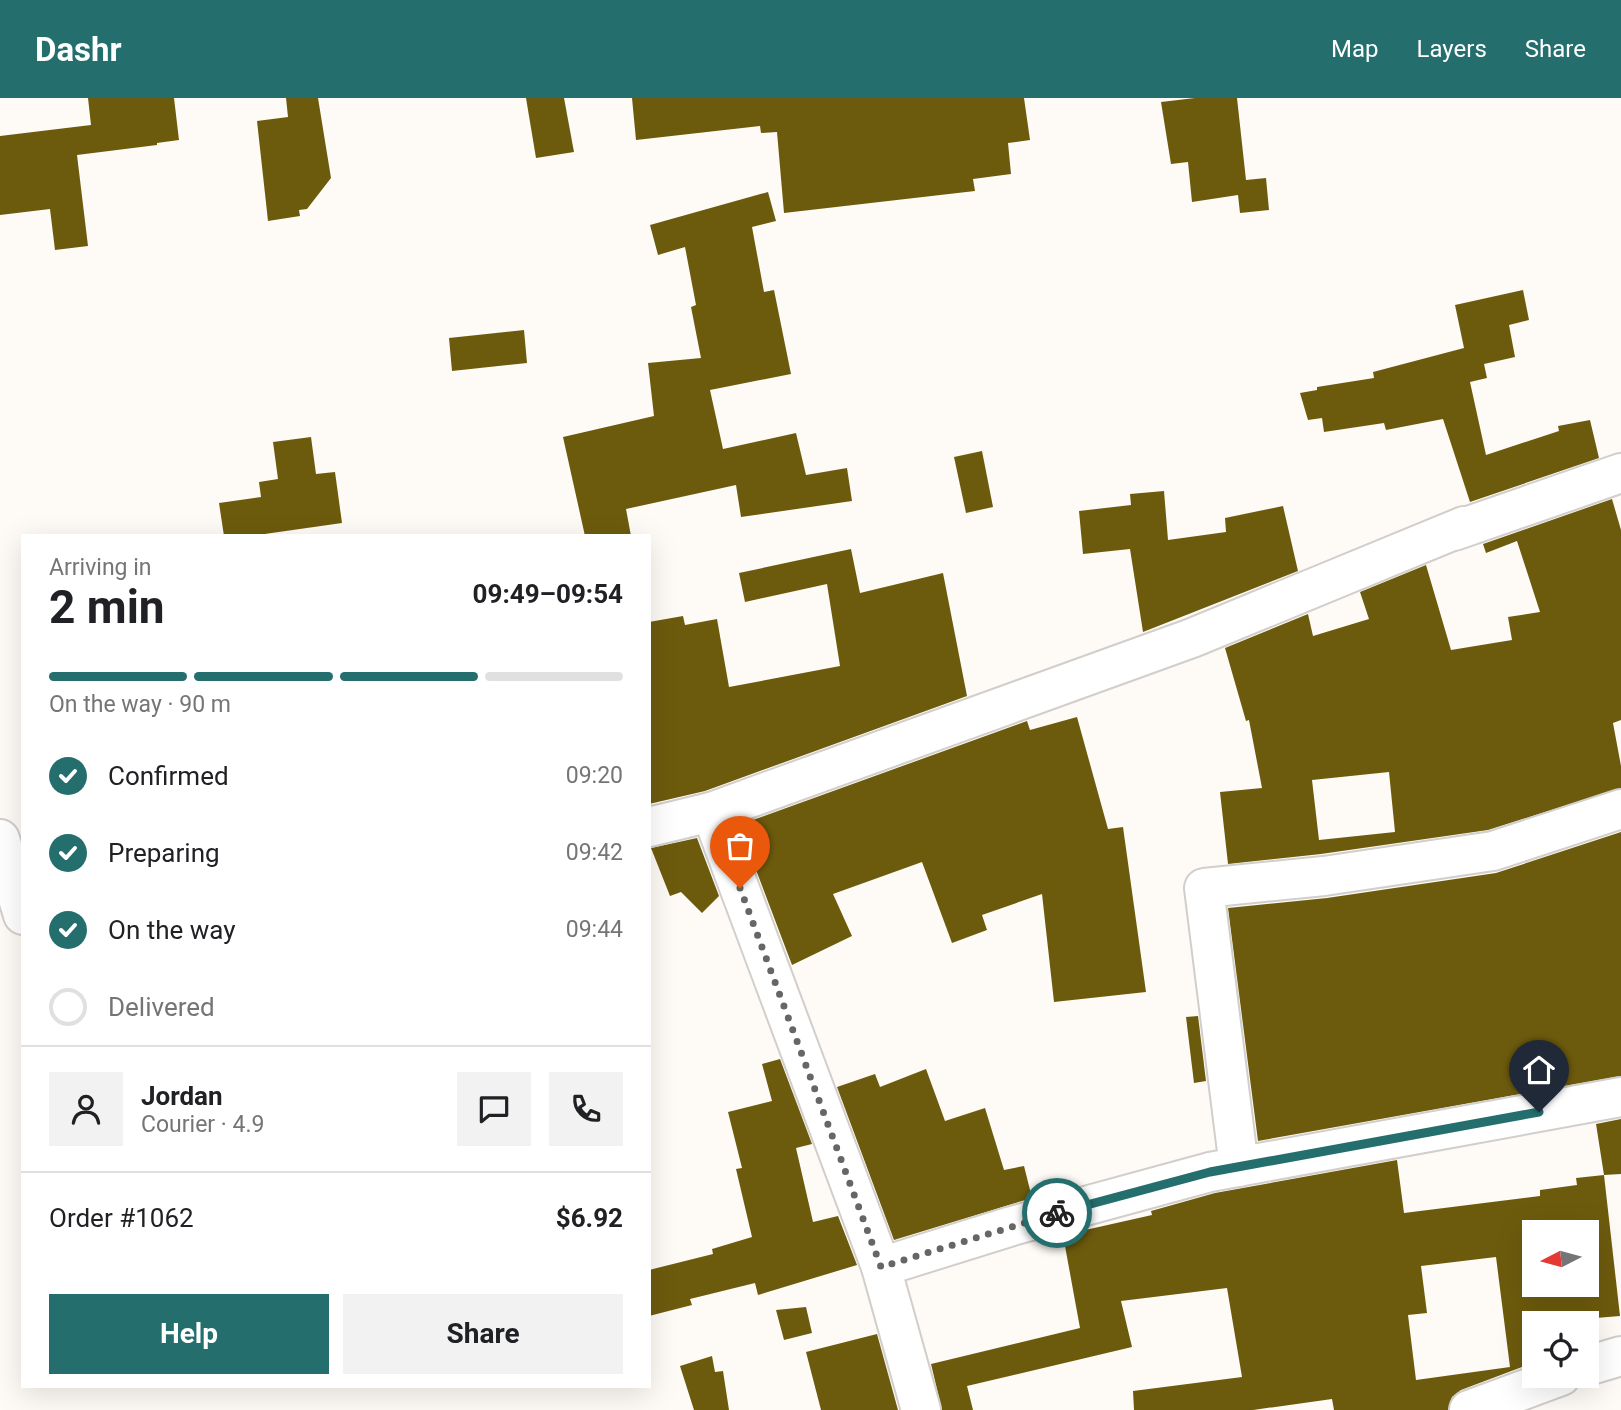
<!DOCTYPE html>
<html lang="en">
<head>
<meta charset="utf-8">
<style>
  body { margin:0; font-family:Roboto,sans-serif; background:#f2f2f2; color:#202124; height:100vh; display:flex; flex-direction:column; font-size:26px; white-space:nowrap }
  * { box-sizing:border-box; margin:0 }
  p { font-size:23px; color:#757577 }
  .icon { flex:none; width:38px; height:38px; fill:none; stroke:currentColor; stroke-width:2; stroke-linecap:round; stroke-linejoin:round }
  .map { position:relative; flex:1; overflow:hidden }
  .drawer { position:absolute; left:21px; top:436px; width:630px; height:854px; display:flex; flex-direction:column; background:#fff; border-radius:0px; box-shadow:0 7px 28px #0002 }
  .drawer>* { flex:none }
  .needle { width:46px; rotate:264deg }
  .controls { position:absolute; left:1522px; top:1122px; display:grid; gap:14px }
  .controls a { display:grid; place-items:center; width:77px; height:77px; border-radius:0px; background:#fff; box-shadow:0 7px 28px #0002; font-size:35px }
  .pin { position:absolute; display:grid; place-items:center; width:60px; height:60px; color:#fff; margin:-72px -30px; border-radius:50% 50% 50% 0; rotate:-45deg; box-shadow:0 0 7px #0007 }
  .pin .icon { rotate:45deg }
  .courier { position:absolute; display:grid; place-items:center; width:70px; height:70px; margin:-35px; border:5px solid #246f6e; border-radius:50%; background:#fff; color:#222; box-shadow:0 2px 9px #0007 }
  .head em { font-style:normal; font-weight:700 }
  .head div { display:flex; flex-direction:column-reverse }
  .head { display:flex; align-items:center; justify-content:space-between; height:119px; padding:0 28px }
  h1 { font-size:46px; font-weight:700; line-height:52px }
  .bar { display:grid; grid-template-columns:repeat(4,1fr); gap:10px 7px; align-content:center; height:84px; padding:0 28px }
  .bar i { height:9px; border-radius:5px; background:#e0e0e0 }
  .bar .active { background:#246f6e }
  .bar p { grid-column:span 4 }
  .line { display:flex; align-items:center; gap:18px; padding:0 28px; border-top:2px solid #e0e0e0 }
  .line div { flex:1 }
  .round { display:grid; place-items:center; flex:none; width:74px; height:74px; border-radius:0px; background:#f2f2f2 }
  ol { padding:0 28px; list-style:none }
  li { display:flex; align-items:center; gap:21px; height:77px }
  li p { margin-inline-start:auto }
  li .icon { padding:7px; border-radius:50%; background:#246f6e; color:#fff; stroke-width:4 }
  li:last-child { color:#757577 }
  li i { width:38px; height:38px; border:4px solid #e0e0e0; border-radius:50% }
  .primary-button { display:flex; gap:14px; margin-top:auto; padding:14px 28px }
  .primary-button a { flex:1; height:80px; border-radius:0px; background:#246f6e; color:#fff; font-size:28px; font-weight:700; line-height:80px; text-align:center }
  .primary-button a+a { background:#f2f2f2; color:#202124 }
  header { display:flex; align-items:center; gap:42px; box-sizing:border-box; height:98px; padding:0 35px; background:#246f6e; color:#fff }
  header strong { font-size:33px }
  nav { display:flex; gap:38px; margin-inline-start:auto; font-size:24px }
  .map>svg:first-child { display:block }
  .building { fill:#6d5b0d; fill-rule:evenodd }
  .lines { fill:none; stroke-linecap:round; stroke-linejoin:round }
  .minor-casing { stroke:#d1cecb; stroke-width:42 }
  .minor { stroke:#fff; stroke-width:38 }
  .done { stroke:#686664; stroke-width:7; stroke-dasharray:0 12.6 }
  .route { stroke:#246f6e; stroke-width:9 }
</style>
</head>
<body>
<header>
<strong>Dashr</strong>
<nav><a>Map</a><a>Layers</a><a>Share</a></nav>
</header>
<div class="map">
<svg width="1621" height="1312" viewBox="0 0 1621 1312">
  <rect width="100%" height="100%" fill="#fefbf7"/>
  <g class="building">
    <path d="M88 0H174L179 42 157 45V47L77 57 88 148 55 152 50 111 0 117V38L91 27Z"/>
    <path d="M286 0H318L331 80 307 111 299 112 300 118 268 123 257 23 288 19Z"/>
    <path d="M526 0H564L574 54 536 60Z"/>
    <path d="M632 0H1024L1030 42 1008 45 1011 76 973 81 975 93 784 115 777 34 761 35 760 28 636 42Z"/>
    <path d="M1195 0H1237L1246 82 1266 80 1269 112 1240 115 1238 97 1192 104 1188 64 1171 66 1161 4Z"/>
    <path d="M768 94 776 123 752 129 764 194 774 192 791 276 710 292 723 351 796 335 806 377 847 370 852 403 741 419 736 387 626 411 631 438H585L563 339 654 318 648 265 701 260 691 209 696 207 685 149 658 157 650 127Z"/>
    <path d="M1523 192 1529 222 1509 227 1515 259 1484 266 1487 280 1470 284 1486 357 1559 333 1558 328 1590 322 1599 360 1470 404 1443 321 1386 332 1384 325 1324 334 1322 320 1308 322 1300 295 1317 292V289L1374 280 1373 274 1464 250 1455 207Z"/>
    <path d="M524 232 527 265 452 273 449 240Z"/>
    <path d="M311 339 316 376 335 374 342 425 251 438H224L219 405 261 399 259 384 278 381 273 344Z"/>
    <path d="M982 353 993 409 966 415 954 359Z"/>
    <path d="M1164 393 1168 442 1226 434 1225 420 1283 408 1298 473 1143 534 1130 451 1083 456 1079 413 1131 407 1130 396Z"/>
    <path d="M1612 401 1621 432V622L1613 625 1621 668V690L1488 732 1321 756 1228 766 1220 694 1262 690 1249 622 1246 623 1225 550 1308 516 1313 538 1369 521 1360 494 1426 467 1451 552 1512 542 1508 519 1540 514 1517 443 1486 455 1483 446ZM1389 674 1395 734 1319 742 1312 682Z"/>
    <path d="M851 451 860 495 943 475 967 598 705 693 649 706V524L683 518 685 527 717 521 729 589 840 568 827 486 745 504 739 475Z"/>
    <path d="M1077 619 1108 731 1123 729 1146 894 1054 904 1042 796 982 817 987 832 952 845 922 764 833 796 852 838 792 867 739 727 1027 623 1030 632Z"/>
    <path d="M1621 734V978L1258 1043 1228 810 1327 800 1496 775Z"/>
    <path d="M697 740 719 798 702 815 681 794 670 798 651 750Z"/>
    <path d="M1198 918 1206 983 1194 985 1186 919Z"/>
    <path d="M780 961 812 1046 796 1050 813 1124 838 1118 857 1167 758 1197 755 1185 690 1201 692 1207 649 1218V1172L713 1156 712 1151 752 1139 736 1071 742 1070 728 1014 772 1003 762 966Z"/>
    <path d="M926 971 945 1023 985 1010 1004 1072 1024 1068 1032 1100 894 1142 837 989 875 976 880 989Z"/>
    <path d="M1621 1021V1076L1604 1077 1596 1026Z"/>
    <path d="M1397 1062 1404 1115 1540 1098V1092L1577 1087 1576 1080 1604 1077 1620 1218 1535 1225V1264L1461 1292 1452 1299 1448 1312H1334L1332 1301 1253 1312H1134L1133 1293 1242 1279 1227 1190 1121 1203 1132 1249 967 1288 973 1312H942L931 1266 1080 1230 1063 1137 1152 1117 1151 1113 1215 1095ZM1535 1134H1587V1186H1535ZM1496 1159 1510 1269 1416 1282 1408 1217 1427 1215 1421 1168Z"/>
    <path d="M806 1209 812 1235 784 1242 776 1212Z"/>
    <path d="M877 1236 898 1312H821L806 1254Z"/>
    <path d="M712 1258 715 1274 723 1273 729 1312H694L680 1268Z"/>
  </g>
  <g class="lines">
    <g class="minor-casing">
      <g id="minor">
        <path d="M1454 433 1621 375"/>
        <path d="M649 729 711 714"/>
        <path d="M0 741 23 817"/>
        <path d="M1239 1069 1204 790 1324 778 1493 753 1621 711"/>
        <path d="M881 1169 1012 1128 1210 1074 1621 999"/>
        <path d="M1587 1268 1621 1258"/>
        <path d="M921 1312 881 1169 711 714 1192 540 1464 428"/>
        <path d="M1469 1312 1561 1278"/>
      </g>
    </g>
    <use href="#minor" class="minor"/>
  </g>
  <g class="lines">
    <path class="done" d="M740 790 881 1169 1057 1115"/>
    <path class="route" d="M1057 1115 1210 1074 1539 1014"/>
  </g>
</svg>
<div class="controls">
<a><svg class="needle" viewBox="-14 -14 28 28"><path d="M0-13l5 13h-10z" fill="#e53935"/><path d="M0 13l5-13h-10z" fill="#757577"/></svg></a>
<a><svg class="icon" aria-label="locate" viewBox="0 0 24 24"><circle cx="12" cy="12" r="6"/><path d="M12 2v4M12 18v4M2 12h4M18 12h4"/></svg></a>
</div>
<div class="pin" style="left:740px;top:790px;background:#ea580c"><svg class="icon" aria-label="bag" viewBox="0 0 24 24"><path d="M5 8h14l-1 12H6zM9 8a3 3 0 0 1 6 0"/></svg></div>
<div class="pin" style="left:1539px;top:1014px;background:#1f2937"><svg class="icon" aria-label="home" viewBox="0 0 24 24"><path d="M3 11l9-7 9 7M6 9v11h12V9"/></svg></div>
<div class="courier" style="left:1057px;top:1115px"><svg class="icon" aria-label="bike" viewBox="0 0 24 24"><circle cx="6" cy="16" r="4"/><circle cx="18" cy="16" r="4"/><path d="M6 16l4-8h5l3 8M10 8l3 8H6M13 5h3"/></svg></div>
<section class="drawer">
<div class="head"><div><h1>2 min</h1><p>Arriving in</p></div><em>09:49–09:54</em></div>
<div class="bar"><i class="active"></i><i class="active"></i><i class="active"></i><i></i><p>On the way · 90 m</p></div>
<ol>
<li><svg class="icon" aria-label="check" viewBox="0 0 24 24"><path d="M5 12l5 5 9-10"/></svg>Confirmed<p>09:20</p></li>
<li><svg class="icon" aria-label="check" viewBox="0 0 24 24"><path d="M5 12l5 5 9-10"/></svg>Preparing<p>09:42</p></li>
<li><svg class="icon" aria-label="check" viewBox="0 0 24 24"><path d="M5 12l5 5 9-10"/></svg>On the way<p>09:44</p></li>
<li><i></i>Delivered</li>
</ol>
<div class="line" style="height:126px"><a class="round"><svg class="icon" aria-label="person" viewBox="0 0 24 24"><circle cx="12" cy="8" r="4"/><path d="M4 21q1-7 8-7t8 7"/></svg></a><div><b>Jordan</b><p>Courier · 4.9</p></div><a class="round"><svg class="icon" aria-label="chat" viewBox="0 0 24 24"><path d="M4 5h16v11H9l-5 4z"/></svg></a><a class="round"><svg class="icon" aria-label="phone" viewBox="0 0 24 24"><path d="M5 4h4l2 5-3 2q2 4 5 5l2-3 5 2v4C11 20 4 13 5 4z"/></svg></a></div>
<div class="line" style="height:91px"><div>Order #1062</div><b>$6.92</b></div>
<div class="primary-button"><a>Help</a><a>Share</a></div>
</section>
</div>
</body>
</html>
